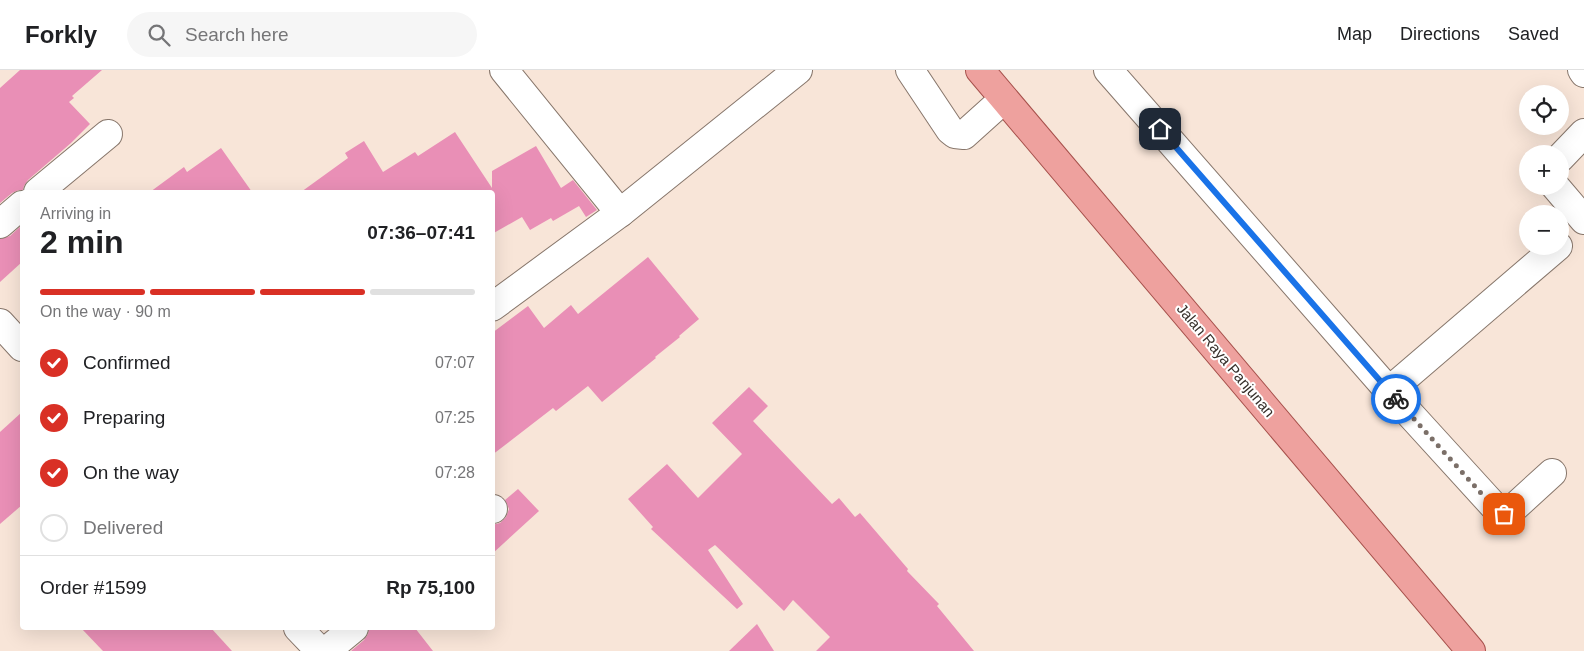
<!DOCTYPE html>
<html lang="en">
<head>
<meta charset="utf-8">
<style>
  body { margin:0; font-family:Arial,sans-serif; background:#f6f6f6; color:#202124; height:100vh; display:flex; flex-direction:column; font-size:19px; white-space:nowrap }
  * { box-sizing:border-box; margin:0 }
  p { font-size:16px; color:#757577 }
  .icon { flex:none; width:28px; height:28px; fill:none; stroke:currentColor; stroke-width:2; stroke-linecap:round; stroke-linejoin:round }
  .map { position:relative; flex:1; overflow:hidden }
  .details { position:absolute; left:20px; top:120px; width:475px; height:440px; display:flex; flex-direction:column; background:#fff; border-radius:5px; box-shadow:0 5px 20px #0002 }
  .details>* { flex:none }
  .tools { position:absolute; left:1519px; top:15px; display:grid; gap:10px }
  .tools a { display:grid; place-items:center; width:50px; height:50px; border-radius:50%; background:#fff; box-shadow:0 5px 20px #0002; font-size:25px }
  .pin { position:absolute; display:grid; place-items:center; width:42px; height:42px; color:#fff; margin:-21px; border-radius:10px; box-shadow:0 2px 8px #0006 }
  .courier { position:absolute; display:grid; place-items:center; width:50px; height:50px; margin:-25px; border:4px solid #1a73e8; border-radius:50%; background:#fff; color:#222; box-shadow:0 1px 6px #0007 }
  .headline em { font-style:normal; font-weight:700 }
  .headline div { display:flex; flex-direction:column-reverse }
  .headline { display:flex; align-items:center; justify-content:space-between; height:85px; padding:0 20px }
  h1 { font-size:32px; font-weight:700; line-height:38px }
  .bar { display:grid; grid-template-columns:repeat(4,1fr); gap:8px 5px; align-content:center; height:60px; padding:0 20px }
  .bar i { height:6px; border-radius:4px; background:#e0e0e0 }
  .bar .current { background:#d93025 }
  .bar p { grid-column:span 4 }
  .line { display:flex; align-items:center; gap:12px; padding:0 20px; border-top:1px solid #e0e0e0 }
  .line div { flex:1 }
  ol { padding:0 20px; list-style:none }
  li { display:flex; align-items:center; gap:15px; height:55px }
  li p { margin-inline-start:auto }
  li .icon { padding:5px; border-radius:50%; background:#d93025; color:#fff; stroke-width:4 }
  li:last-child { color:#757577 }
  li i { width:28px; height:28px; border:2px solid #e0e0e0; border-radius:50% }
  header { display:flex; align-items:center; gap:30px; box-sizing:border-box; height:70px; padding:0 25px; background:#fff; border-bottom:1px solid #e0e0e0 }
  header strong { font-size:24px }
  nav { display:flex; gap:28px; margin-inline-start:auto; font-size:18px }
  .search { width:350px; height:45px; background:#f6f6f6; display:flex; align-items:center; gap:12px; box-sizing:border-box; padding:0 18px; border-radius:28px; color:#757577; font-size:19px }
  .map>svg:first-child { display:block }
  .building { fill:#e98fb6 }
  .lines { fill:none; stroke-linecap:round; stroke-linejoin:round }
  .minor-casing { stroke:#87766b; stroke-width:30 }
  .major-casing { stroke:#a7514c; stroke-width:30 }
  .minor { stroke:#fff; stroke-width:28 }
  .major { stroke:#eea19e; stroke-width:28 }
  .done { stroke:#7b6f68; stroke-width:5; stroke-dasharray:0 9 }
  .route { stroke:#1a73e8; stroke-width:6 }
  .labels { text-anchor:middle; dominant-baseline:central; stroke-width:4; stroke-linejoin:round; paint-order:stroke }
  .street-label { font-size:15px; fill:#37302b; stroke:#fff }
</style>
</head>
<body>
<header>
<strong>Forkly</strong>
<div class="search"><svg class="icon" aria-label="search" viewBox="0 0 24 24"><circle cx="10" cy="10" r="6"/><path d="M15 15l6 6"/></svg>Search here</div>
<nav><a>Map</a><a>Directions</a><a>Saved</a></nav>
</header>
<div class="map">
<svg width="1584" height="581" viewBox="0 0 1584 581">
  <rect width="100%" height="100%" fill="#f8e5d8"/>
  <g class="building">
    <path d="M20 0H102L72 26 74 28 69 32 90 54 71 73 28 110 24 116 23 120H19L12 123 0 133V18Z"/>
    <path d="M455 62 492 118V101L536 76 561 118 573 110 597 140 586 147 579 136 553 151 551 148 530 160 522 147 492 164V122H301L348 88 345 83 364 71 383 102 415 82 418 86Z"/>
    <path d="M221 78 252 122H150L184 97 187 102Z"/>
    <path d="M22 155V192L0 212V169L10 166Z"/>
    <path d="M648 187 699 249 679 266 680 267 655 287 656 288 602 332 588 316 556 341 553 338 492 385V263L528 236 544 258 571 235 578 244Z"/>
    <path d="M749 317 768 336 753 351 832 434 839 428 855 447 860 443 908 499 907 501 939 534 937 536 974 581H816L830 567 793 530 784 541 715 475 708 480 743 534 737 539 651 459 653 457 628 429 667 394 698 428 742 384 712 353Z"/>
    <path d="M22 342V435L0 454V362Z"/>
    <path d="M518 419 539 441 492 484V455L500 453 506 447 509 439 505 430Z"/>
    <path d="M757 554 774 581H729Z"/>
    <path d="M81 558H211L232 581H103Z"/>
    <path d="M369 558H415L433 581H351L364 570 368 564Z"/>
  </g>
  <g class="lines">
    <g class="minor-casing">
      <g id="minor">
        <path d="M504 0 620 143"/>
        <path d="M910 0 950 60 955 64 964 65 1004 29"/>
        <path d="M1108 0 1389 321 1558 176"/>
        <path d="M1582 0 1584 3"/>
        <path d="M1560 88 1584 63"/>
        <path d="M1555 116 1584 150"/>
        <path d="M38 122 108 64"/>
        <path d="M0 154 22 135"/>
        <path d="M492 237 620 143 798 0"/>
        <path d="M0 253 22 277"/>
        <path d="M1389 321 1502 445 1507 444 1552 403"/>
        <path d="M492 439H493"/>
        <path d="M298 558 320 581"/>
        <path d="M326 581 354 558"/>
      </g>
    </g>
    <g class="major-casing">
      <path id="major" d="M980 0 1471 581"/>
    </g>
    <use href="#minor" class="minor"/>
    <use href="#major" class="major"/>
  </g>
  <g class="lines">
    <path class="done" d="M1396 329 1499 443 1504 444"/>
    <path class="route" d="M1160 59 1396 329"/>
  </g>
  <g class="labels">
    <g class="street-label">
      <text transform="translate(1226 290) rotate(50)">Jalan Raya Panjunan</text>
    </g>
  </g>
</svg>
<div class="tools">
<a><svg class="icon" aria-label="locate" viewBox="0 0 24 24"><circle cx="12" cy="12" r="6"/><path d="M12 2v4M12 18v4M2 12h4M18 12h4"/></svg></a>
<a>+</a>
<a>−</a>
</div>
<div class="pin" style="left:1504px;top:444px;background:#ea580c"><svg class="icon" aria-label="bag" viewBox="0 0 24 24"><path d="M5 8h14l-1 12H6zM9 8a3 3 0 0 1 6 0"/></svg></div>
<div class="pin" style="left:1160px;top:59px;background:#1f2937"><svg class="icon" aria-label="home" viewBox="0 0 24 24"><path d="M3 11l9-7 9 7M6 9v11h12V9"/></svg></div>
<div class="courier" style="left:1396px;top:329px"><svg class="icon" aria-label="bike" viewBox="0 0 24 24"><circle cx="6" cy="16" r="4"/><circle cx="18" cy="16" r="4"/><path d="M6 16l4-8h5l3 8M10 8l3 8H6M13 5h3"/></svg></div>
<section class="details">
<div class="headline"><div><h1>2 min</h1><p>Arriving in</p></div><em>07:36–07:41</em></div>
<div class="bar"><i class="current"></i><i class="current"></i><i class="current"></i><i></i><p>On the way · 90 m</p></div>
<ol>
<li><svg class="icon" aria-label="check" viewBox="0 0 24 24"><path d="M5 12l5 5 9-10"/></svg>Confirmed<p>07:07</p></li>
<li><svg class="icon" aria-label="check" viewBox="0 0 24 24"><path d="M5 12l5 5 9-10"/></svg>Preparing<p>07:25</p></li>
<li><svg class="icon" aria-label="check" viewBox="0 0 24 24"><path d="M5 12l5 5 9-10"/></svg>On the way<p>07:28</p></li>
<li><i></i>Delivered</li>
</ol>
<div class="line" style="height:65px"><div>Order #1599</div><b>Rp 75,100</b></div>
</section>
</div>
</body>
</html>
